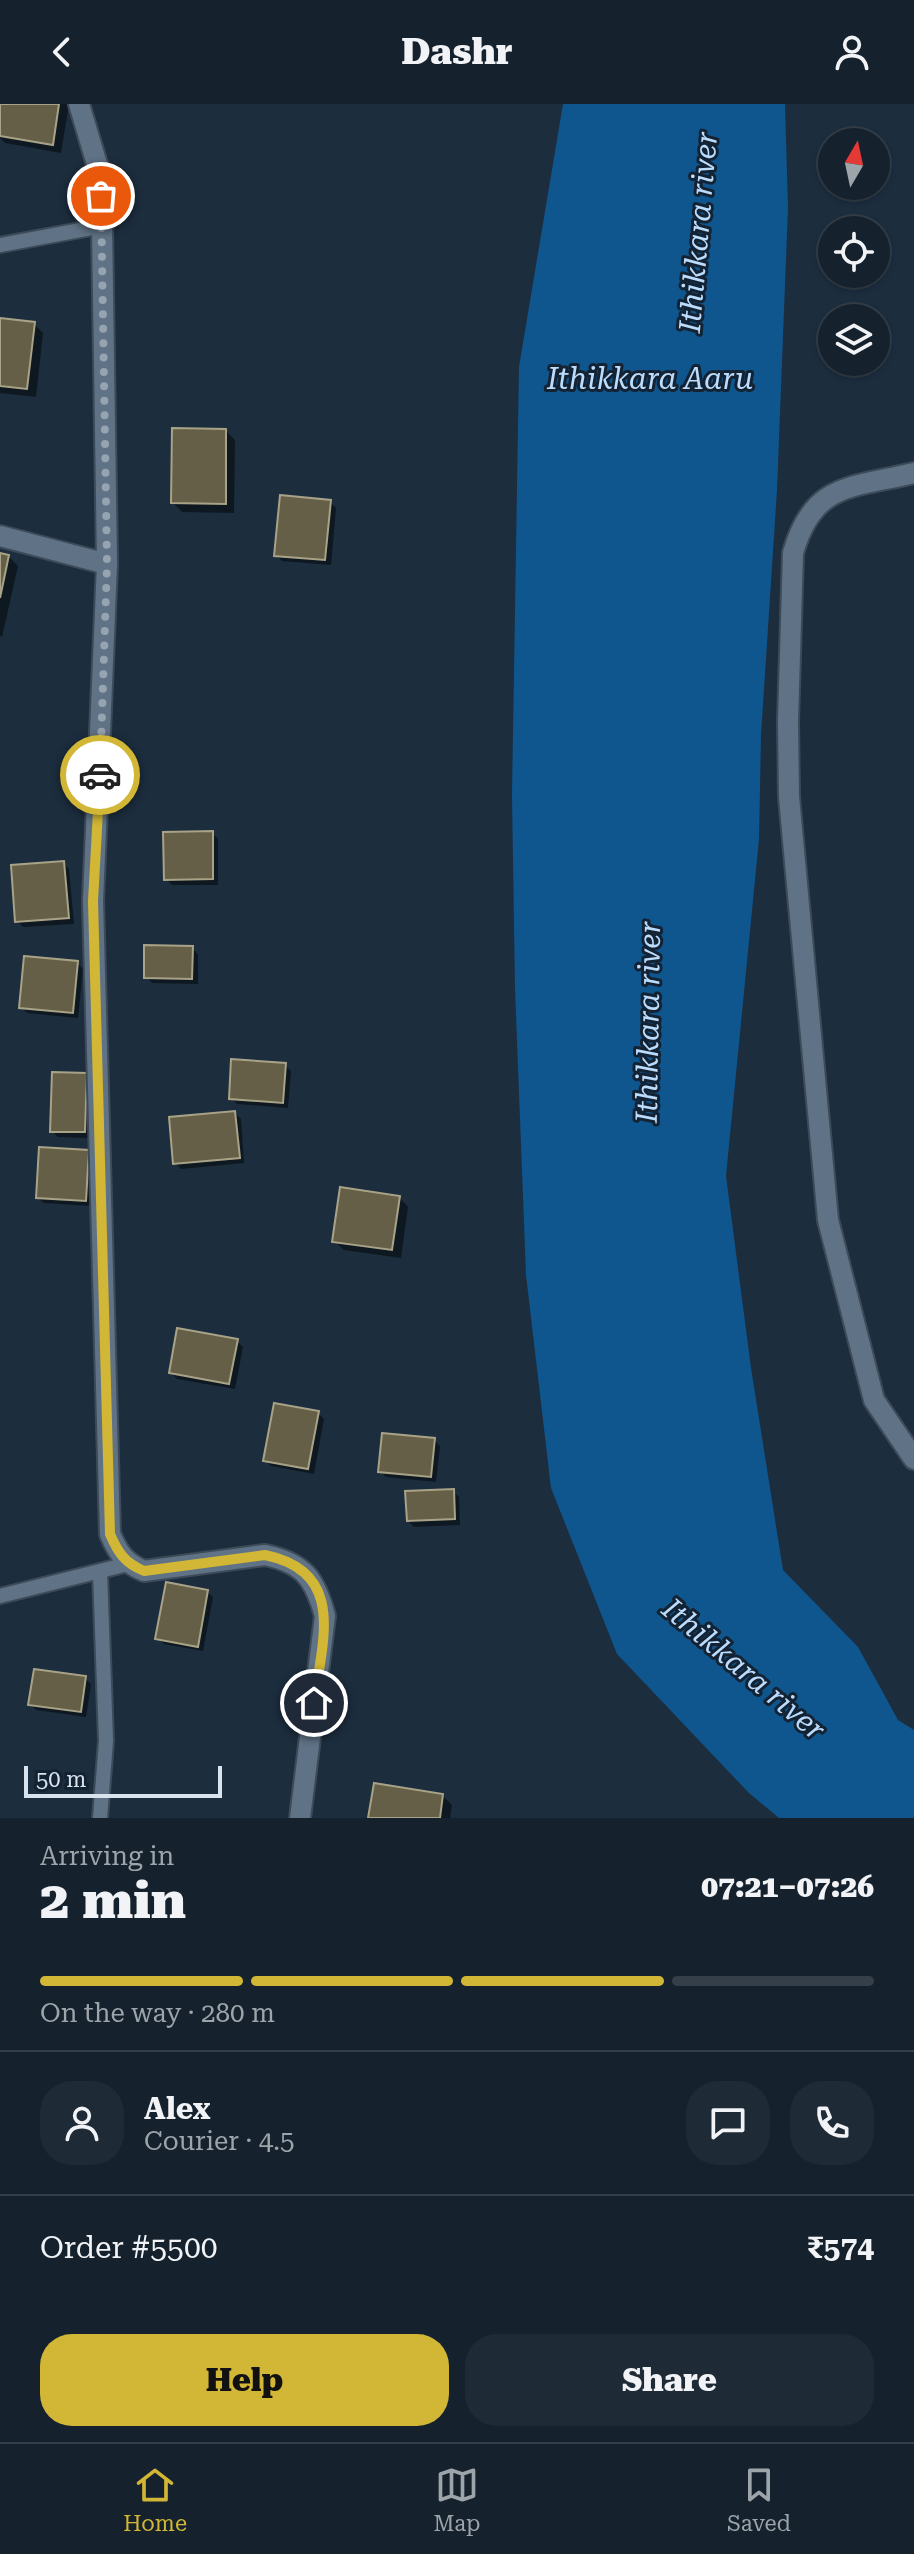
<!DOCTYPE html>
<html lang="en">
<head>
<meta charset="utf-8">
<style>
  body { margin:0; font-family:"Roboto Serif",serif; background:#1e2a36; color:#f1f3f6; height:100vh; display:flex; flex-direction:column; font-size:30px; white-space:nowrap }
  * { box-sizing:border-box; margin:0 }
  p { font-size:26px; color:#9da4aa }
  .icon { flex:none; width:44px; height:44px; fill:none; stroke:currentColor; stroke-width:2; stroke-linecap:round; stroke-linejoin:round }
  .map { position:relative; height:1714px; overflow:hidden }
  .details { display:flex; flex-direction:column; background:#15222e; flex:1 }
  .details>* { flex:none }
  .needle { width:52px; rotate:9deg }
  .tools { position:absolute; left:818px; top:24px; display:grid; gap:16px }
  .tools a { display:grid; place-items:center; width:72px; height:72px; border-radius:50%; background:#15222e; box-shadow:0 2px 6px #0004,0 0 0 2px #343f4a; font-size:40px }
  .scale { position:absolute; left:24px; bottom:20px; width:198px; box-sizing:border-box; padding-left:8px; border:4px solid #d8e3ee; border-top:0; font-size:22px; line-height:28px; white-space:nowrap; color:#d8e3ee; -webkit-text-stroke:6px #132333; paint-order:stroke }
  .pin { position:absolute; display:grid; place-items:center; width:68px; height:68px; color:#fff; margin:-34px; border:4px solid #fff; border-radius:50%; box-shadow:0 2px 8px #0007 }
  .courier { position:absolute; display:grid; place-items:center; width:80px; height:80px; margin:-40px; border:6px solid #d2b635; border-radius:50%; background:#fff; color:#222; box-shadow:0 2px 10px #0007 }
  .headline em { font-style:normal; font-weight:800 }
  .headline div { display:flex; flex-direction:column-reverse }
  .headline { display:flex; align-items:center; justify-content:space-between; height:136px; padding:0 40px }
  h1 { font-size:52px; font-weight:800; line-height:60px }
  .bar { display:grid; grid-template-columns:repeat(4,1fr); gap:12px 8px; align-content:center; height:96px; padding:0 40px }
  .bar i { height:10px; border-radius:6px; background:#343f4a }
  .bar .selected { background:#d2b635 }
  .bar p { grid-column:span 4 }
  .line { display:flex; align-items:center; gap:20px; padding:0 40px; border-top:2px solid #343f4a }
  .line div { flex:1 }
  .round { display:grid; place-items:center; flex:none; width:84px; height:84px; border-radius:32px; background:#1e2a36 }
  .cta { display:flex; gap:16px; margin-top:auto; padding:16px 40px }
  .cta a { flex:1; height:92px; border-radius:32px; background:#d2b635; color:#111; font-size:32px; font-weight:800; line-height:92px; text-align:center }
  .cta a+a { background:#1e2a36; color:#f1f3f6 }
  header { display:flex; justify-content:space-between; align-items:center; height:104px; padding:0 40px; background:#15222e; font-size:36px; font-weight:800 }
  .dock { display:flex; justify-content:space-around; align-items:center; height:112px; border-top:2px solid #343f4a; background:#15222e; font-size:22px; color:#9da4aa }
  .dock a { display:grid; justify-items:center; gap:4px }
  .dock .selected { color:#d2b635 }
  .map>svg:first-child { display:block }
  .water { fill:#10568e }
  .shadow { fill:#0007 }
  .building { fill:#655f47; stroke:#a8a287; stroke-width:2 }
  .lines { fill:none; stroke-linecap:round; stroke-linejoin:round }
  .service-casing { stroke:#3d4b59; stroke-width:18 }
  .minor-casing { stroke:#3d4b59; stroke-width:24 }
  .service { stroke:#607386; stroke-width:14 }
  .minor { stroke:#607386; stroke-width:20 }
  .done { stroke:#96a3b0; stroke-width:8; stroke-dasharray:0 14.4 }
  .route { stroke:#d2b635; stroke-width:10 }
  .labels { text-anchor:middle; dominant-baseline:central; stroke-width:6; stroke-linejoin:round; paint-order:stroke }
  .water-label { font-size:30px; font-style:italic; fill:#bcdcfe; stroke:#132333 }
</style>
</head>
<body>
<header><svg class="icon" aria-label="back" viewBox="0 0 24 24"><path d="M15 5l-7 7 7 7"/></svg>Dashr<svg class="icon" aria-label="person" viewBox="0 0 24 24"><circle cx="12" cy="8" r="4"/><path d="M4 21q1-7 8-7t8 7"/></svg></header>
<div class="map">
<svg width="914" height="1714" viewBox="0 0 914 1714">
  <rect width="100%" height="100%" fill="#1c2d3e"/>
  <path class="water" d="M563 0H785L788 104 777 386 761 631 759 735 726 1072 751 1264 783 1466 858 1543 898 1616 914 1626V1714H779L749 1689 617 1550 551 1384 526 1171 515 885 512 690 519 263Z"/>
  <g class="shadow">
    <path d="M1 0H69L61 49 5 39 0 34Z"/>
    <path d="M0 216 34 220 43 229 36 293 0 289Z"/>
    <path d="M226 327 235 336 234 409 182 408 173 399Z"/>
    <path d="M330 398 336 404 331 461 282 457 276 451Z"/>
    <path d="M0 451 8 452 18 462 2 533 0 532Z"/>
    <path d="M212 729 218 735V781H172L166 775Z"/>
    <path d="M63 759 69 765 74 820 23 823 17 817Z"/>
    <path d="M192 844 198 850V880L152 879 146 873Z"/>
    <path d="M77 859 83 865 78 914 27 909 21 903Z"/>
    <path d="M285 961 291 967 288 1004 237 1000 231 994Z"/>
    <path d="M86 971 92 977 91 1034 58 1033 52 1027Z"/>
    <path d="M235 1009 241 1015 244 1059 181 1065 175 1059Z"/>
    <path d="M88 1048 94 1054 91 1102 44 1099 38 1094Z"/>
    <path d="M399 1093 408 1103 401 1154 344 1146 334 1137Z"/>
    <path d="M237 1237 243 1243 235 1285 177 1275 171 1269Z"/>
    <path d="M318 1309 324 1315 314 1370 271 1362 265 1356Z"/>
    <path d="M434 1336 440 1342 436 1378 386 1373 380 1367Z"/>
    <path d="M453 1387 459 1393 460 1421 414 1423 408 1417Z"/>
    <path d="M207 1488 213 1493 203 1547 164 1540 158 1534Z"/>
    <path d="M85 1574 91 1580 86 1613 36 1606 30 1600Z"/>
    <path d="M442 1691 452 1701 450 1714H370Z"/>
  </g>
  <g class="building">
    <path d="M0 0H59L53 41 0 32Z"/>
    <path d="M0 214 35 218 27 285 0 282Z"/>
    <path d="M172 324 226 325V400L171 399Z"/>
    <path d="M280 391 331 396 325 456 274 452Z"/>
    <path d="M0 449 9 451 0 494Z"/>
    <path d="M213 727V775L164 776 163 728Z"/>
    <path d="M64 757 69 814 15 818 11 761Z"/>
    <path d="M144 841 193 842 192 875 144 874Z"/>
    <path d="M24 852 78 857 73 909 19 904Z"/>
    <path d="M231 955 286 959 283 999 229 995Z"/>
    <path d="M52 968 87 969 85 1028H50Z"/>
    <path d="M235 1007 240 1054 173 1060 169 1013Z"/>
    <path d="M39 1043 89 1046 86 1097 36 1094Z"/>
    <path d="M340 1083 400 1092 392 1146 332 1138Z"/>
    <path d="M177 1224 238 1235 229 1280 169 1269Z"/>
    <path d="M274 1299 319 1307 308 1365 263 1357Z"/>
    <path d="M382 1329 435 1334 431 1373 378 1368Z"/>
    <path d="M454 1385 455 1415 407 1417 405 1387Z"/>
    <path d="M166 1478 208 1486 198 1543 155 1535Z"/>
    <path d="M34 1565 86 1572 81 1608 28 1601Z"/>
    <path d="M374 1679 443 1690 440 1714H368Z"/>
  </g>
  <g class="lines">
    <g class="service-casing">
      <g id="service">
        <path d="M0 141 102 122"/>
        <path d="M0 1492 128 1460"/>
        <path d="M100 1714 106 1637 100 1468"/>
      </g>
    </g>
    <g class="minor-casing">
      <g id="minor">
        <path d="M79 0 99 67 102 122 107 460 93 797 110 1430C118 1449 125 1459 144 1467L265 1451C304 1459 315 1475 325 1512L300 1714"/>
        <path d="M914 369C852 384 813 378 793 449L788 617 789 693 828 1116 874 1296 914 1355"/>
        <path d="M0 432 107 460"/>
      </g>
    </g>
    <use href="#service" class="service"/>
    <use href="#minor" class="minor"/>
  </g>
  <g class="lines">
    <path class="done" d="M100 671 107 460 101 92"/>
    <path class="route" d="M100 671 93 797 110 1430C118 1449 125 1459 144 1467L265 1451C347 1468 322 1537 314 1599"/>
  </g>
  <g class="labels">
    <g class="water-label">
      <text transform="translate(698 128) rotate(-85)">Ithikkara river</text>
      <text x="650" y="274">Ithikkara Aaru</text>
      <text transform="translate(648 918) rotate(-89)">Ithikkara river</text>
      <text transform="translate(744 1565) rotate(40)">Ithikkara river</text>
    </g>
  </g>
</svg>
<div class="tools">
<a><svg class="needle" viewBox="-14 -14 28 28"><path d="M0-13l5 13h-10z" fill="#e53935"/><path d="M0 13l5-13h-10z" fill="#9da4aa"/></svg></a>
<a><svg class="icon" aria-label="locate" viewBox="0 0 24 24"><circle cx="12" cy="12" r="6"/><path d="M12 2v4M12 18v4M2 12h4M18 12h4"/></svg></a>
<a><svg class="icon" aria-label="layers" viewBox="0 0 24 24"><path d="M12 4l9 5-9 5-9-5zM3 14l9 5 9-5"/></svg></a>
</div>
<div class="scale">50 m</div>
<div class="pin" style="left:101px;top:92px;background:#ea580c"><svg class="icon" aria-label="bag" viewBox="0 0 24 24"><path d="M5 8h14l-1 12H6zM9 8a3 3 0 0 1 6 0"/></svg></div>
<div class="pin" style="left:314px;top:1599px;background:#1f2937"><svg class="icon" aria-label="home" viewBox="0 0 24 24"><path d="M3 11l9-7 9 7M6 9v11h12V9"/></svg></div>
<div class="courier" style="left:100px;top:671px"><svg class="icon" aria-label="car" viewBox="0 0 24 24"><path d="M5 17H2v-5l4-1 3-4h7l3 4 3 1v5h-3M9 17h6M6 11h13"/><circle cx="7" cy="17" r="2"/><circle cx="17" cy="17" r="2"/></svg></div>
</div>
<section class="details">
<div class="headline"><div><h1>2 min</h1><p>Arriving in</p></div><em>07:21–07:26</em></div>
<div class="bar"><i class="selected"></i><i class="selected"></i><i class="selected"></i><i></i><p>On the way · 280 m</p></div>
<div class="line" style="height:144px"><a class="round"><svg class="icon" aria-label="person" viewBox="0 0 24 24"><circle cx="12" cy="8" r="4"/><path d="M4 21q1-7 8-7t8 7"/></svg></a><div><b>Alex</b><p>Courier · 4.5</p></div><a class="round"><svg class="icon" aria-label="chat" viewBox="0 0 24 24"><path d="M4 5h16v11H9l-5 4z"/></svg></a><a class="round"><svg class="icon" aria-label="phone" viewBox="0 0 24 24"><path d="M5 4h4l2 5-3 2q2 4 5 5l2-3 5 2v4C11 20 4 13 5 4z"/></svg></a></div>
<div class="line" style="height:104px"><div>Order #5500</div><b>₹574</b></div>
<div class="cta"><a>Help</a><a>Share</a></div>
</section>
<nav class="dock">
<a class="selected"><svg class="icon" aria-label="home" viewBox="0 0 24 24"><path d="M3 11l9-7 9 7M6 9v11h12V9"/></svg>Home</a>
<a><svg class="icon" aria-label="map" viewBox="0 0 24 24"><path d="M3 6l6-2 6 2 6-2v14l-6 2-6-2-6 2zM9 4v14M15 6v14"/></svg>Map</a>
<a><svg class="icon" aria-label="saved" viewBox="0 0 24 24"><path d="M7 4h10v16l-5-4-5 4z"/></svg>Saved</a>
</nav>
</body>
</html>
